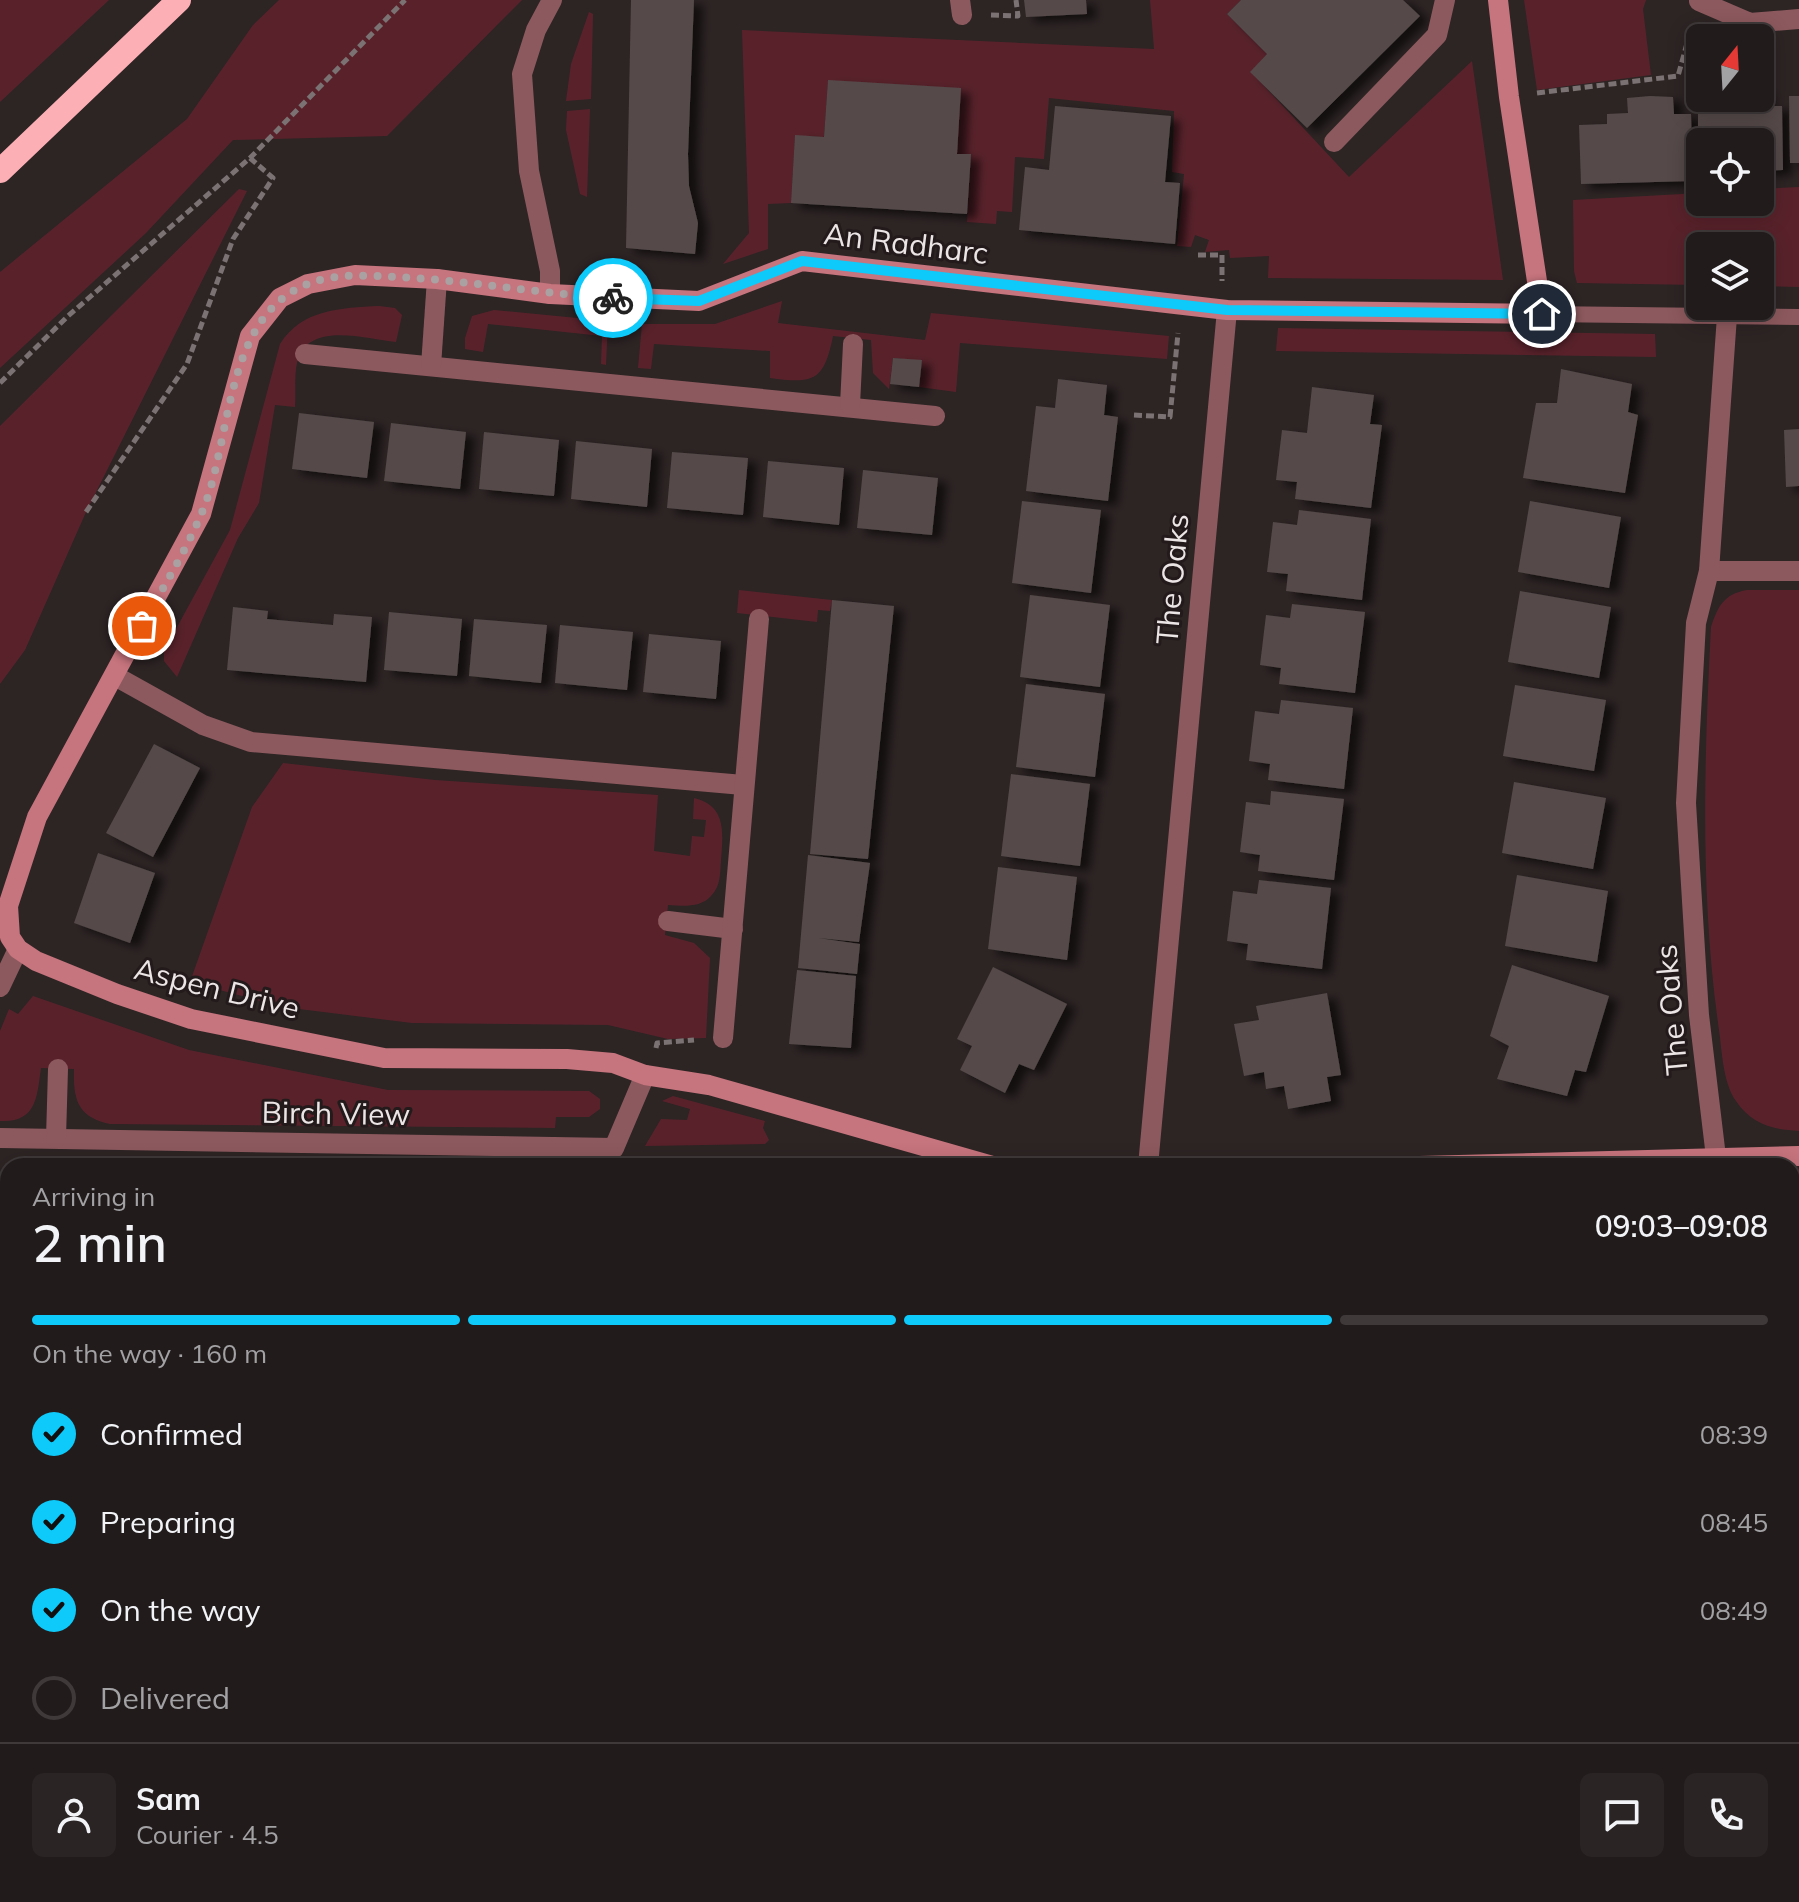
<!DOCTYPE html>
<html lang="en">
<head>
<meta charset="utf-8">
<style>
  body { margin:0; font-family:Mulish,sans-serif; background:#2a2424; color:#f1f3f6; height:100vh; display:flex; flex-direction:column; font-size:30px; white-space:nowrap }
  * { box-sizing:border-box; margin:0 }
  p { font-size:26px; color:#a2a1a3 }
  .icon { flex:none; width:44px; height:44px; fill:none; stroke:currentColor; stroke-width:2; stroke-linecap:round; stroke-linejoin:round }
  .map { position:relative; flex:1; overflow:hidden }
  .drawer { position:absolute; left:0px; top:1158px; width:1800px; height:744px; display:flex; flex-direction:column; background:#221b1b; border-radius:24px 24px 0 0; box-shadow:0 4px 20px #0003,0 0 0 2px #3f393a }
  .drawer>* { flex:none }
  .needle { width:52px; rotate:18deg }
  .controls { position:absolute; left:1686px; top:24px; display:grid; gap:16px }
  .controls a { display:grid; place-items:center; width:88px; height:88px; border-radius:12px; background:#221b1b; box-shadow:0 4px 20px #0003,0 0 0 2px #3f393a; font-size:40px }
  .pin { position:absolute; display:grid; place-items:center; width:68px; height:68px; color:#fff; margin:-34px; border:4px solid #fff; border-radius:50%; box-shadow:0 2px 8px #0007 }
  .courier { position:absolute; display:grid; place-items:center; width:80px; height:80px; margin:-40px; border:6px solid #0dcafa; border-radius:50%; background:#fff; color:#222; box-shadow:0 2px 10px #0007 }
  .overview em { font-style:normal; font-weight:600 }
  .overview div { display:flex; flex-direction:column-reverse }
  .overview { display:flex; align-items:center; justify-content:space-between; height:136px; padding:0 32px }
  h1 { font-size:52px; font-weight:600; line-height:60px }
  .bar { display:grid; grid-template-columns:repeat(4,1fr); gap:12px 8px; align-content:center; height:96px; padding:0 32px }
  .bar i { height:10px; border-radius:6px; background:#3f393a }
  .bar .selected { background:#0dcafa }
  .bar p { grid-column:span 4 }
  .line { display:flex; align-items:center; gap:20px; padding:0 32px; border-top:2px solid #3f393a }
  .line div { flex:1 }
  .round { display:grid; place-items:center; flex:none; width:84px; height:84px; border-radius:12px; background:#2a2424 }
  ol { padding:0 32px; list-style:none }
  li { display:flex; align-items:center; gap:24px; height:88px }
  li p { margin-inline-start:auto }
  li .icon { padding:8px; border-radius:50%; background:#0dcafa; color:#111; stroke-width:4 }
  li:last-child { color:#a2a1a3 }
  li i { width:44px; height:44px; border:4px solid #3f393a; border-radius:50% }
  .map>svg:first-child { display:block }
  .green { fill:#59222b }
  .building { fill:#544a4a; filter:url(#shadow) }
  .lines { fill:none; stroke-linecap:round; stroke-linejoin:round }
  .path { stroke:#7b7273; stroke-width:5; stroke-dasharray:8 4; stroke-linecap:butt }
  .lane { stroke:#8c595e; stroke-width:16 }
  .street { stroke:#8c595e; stroke-width:20 }
  .secondary { stroke:#c6747d; stroke-width:20 }
  .highway { stroke:#fdafb6; stroke-width:24 }
  .done { stroke:#a9a1a2; stroke-width:8; stroke-dasharray:0 14.4 }
  .route { stroke:#0dcafa; stroke-width:10 }
  .labels { text-anchor:middle; dominant-baseline:central; stroke-width:6; stroke-linejoin:round; paint-order:stroke }
  .street-label { font-size:30px; fill:#ece5e6; stroke:#231a1b }
</style>
</head>
<body>
<div class="map">
<svg width="1799" height="1902" viewBox="0 0 1799 1902">
  <defs>
    <filter id="shadow"><feDropShadow dx="9" dy="5" stdDeviation="4" flood-color="#0009"/></filter>
  </defs>
  <rect width="100%" height="100%" fill="#2d2424"/>
  <g class="green">
    <path d="M0 0H109L0 102Z"/>
    <path d="M279 0H522L387 136 233 140 146 233 0 368V272L187 119 253 25Z"/>
    <path d="M1150 0H1241L1227 14 1267 54 1251 72 1349 177 1472 61 1503 280 1268 278 1269 256 1230 258 1229 250 1205 252 1209 240 1195 235 1191 247 1177 246 1184 174 1172 172 1174 111 1049 98 1044 159 1015 157 1012 212 997 211 996 224 967 222 971 155 957 154 828 80 824 137 795 136 791 203 768 204V249L723 264 749 233 742 30 1154 49Z"/>
    <path d="M1524 0H1646L1643 9 1651 75 1537 90Z"/>
    <path d="M589 12 593 14 591 99 566 101 571 64Z"/>
    <path d="M590 109 587 197 580 194 566 130 567 111Z"/>
    <path d="M1799 187V287L1760 286V246H1700V285L1577 283 1574 271 1573 200 1700 193V202H1760V189Z"/>
    <path d="M239 189 247 191 86 512 25 650 0 684V426Z"/>
    <path d="M782 301 778 323 925 340 931 313 1169 336 1167 359 960 343 956 392 919 387 922 361 893 358 889 389 873 373 871 340 833 336C824 381 814 384 770 378V351L654 344 651 369 638 368 642 324H715Z"/>
    <path d="M379 306 395 308 402 315 396 342C365 339 307 320 297 363 294 376 296 393 295 407L275 405 259 503 238 538 177 677 164 661V651L230 530 280 344C302 309 341 308 379 306Z"/>
    <path d="M494 310 608 321 606 365 601 364 602 336 488 324 483 352 465 349V338L472 316Z"/>
    <path d="M1278 328 1655 334 1656 357 1276 351Z"/>
    <path d="M739 590 832 600 830 611 818 610 817 622 737 613Z"/>
    <path d="M1747 590H1799V1131C1774 1130 1751 1124 1736 1101 1723 1083 1722 1051 1719 1030 1700 896 1704 761 1711 627 1718 606 1724 594 1747 590Z"/>
    <path d="M283 763 435 780 658 795 654 851 690 856 692 836 704 837 706 820 693 819 694 798C727 806 723 833 721 860 720 873 721 886 711 896 700 908 683 906 668 905L665 935 694 943 710 958 706 1038 668 1039 608 1025 412 1023 283 1007 190 982 252 807Z"/>
    <path d="M33 996 189 1050 388 1090 589 1091 600 1099V1109L589 1117H556L555 1128 110 1124C78 1117 73 1100 74 1069L41 1068C37 1096 37 1123 0 1121V1031L9 1009 18 1014Z"/>
    <path d="M673 1096 765 1121 763 1128 769 1140 765 1144 645 1146 661 1119 687 1120 690 1109 662 1101Z"/>
  </g>
  <g class="building">
    <path d="M631 0H694L688 154 689 186 698 223 695 254 626 248Z"/>
    <path d="M1024 0H1086L1087 14 1026 17Z"/>
    <path d="M1241 0H1403L1420 16 1307 128 1250 72 1267 54 1227 14Z"/>
    <path d="M828 80 961 88 957 154H971L967 214 791 203 795 135 824 137Z"/>
    <path d="M1760 89H1765V106H1782L1783 170 1760 171V142H1698V105L1719 104 1718 98H1760Z"/>
    <path d="M1650 96 1673 97 1674 114H1691L1693 181 1581 184 1579 125 1607 124V114L1628 113 1627 98Z"/>
    <path d="M1789 96H1799V163H1790Z"/>
    <path d="M1055 106 1171 116 1165 182 1180 183 1175 244 1019 230 1025 167 1049 170Z"/>
    <path d="M893 358 922 360 919 387 890 384Z"/>
    <path d="M1561 369 1632 384 1628 412 1638 415 1625 493 1523 478 1536 403H1557Z"/>
    <path d="M1058 379 1107 385 1104 415 1118 417 1108 501 1026 491 1036 406 1055 408Z"/>
    <path d="M1312 387 1374 395 1370 424 1382 425 1371 508 1295 499 1297 482 1276 480 1282 430 1307 433Z"/>
    <path d="M299 413 374 422 367 478 292 469Z"/>
    <path d="M391 423 466 432 460 489 384 481Z"/>
    <path d="M1799 429V486L1786 487 1784 430Z"/>
    <path d="M484 432 559 440 554 496 479 489Z"/>
    <path d="M576 441 652 449 647 507 571 499Z"/>
    <path d="M672 452 748 458 743 515 667 508Z"/>
    <path d="M768 461 844 468 839 525 763 517Z"/>
    <path d="M863 470 938 478 932 535 857 528Z"/>
    <path d="M1022 501 1101 510 1091 593 1012 583Z"/>
    <path d="M1530 501 1621 517 1609 588 1518 572Z"/>
    <path d="M1299 510 1371 519 1362 600 1286 591 1288 574 1267 572 1273 522 1297 525Z"/>
    <path d="M1520 591 1611 607 1599 678 1508 662Z"/>
    <path d="M1030 595 1110 605 1100 687 1020 677Z"/>
    <path d="M832 600 894 606 868 859 810 854Z"/>
    <path d="M1292 604 1365 612 1355 693 1279 684 1281 668 1260 665 1266 615 1290 618Z"/>
    <path d="M233 607 268 611 267 619 333 625 334 614 372 617 366 682 227 670Z"/>
    <path d="M389 612 462 619 457 676 384 670Z"/>
    <path d="M474 619 547 625 541 683 469 676Z"/>
    <path d="M560 625 633 632 627 690 555 683Z"/>
    <path d="M649 634 721 641 716 699 643 692Z"/>
    <path d="M1026 684 1105 694 1095 777 1016 767Z"/>
    <path d="M1515 685 1606 700 1594 771 1503 756Z"/>
    <path d="M1281 700 1353 708 1344 789 1268 780 1270 764 1249 761 1255 711 1279 714Z"/>
    <path d="M154 744 200 768 153 857 106 833Z"/>
    <path d="M1011 774 1090 784 1080 866 1001 856Z"/>
    <path d="M1514 782 1606 798 1593 869 1502 853Z"/>
    <path d="M1271 791 1344 799 1334 880 1258 871 1260 855 1240 852 1246 802 1270 805Z"/>
    <path d="M98 853 155 873 130 943 74 923Z"/>
    <path d="M808 855 870 863 859 942 818 938 860 944 857 974 798 968Z"/>
    <path d="M998 867 1077 877 1067 960 988 949Z"/>
    <path d="M1517 875 1608 891 1597 962 1505 946Z"/>
    <path d="M1259 880 1331 888 1322 969 1246 960 1248 944 1227 941 1233 891 1257 894Z"/>
    <path d="M1512 965 1609 996 1586 1072 1575 1070 1567 1096 1497 1079 1509 1046 1490 1036Z"/>
    <path d="M993 967 1067 1004 1034 1070 1019 1064 1005 1093 960 1070 972 1046 957 1039Z"/>
    <path d="M797 970 856 976 851 1048 789 1044Z"/>
    <path d="M1327 993 1341 1075 1327 1077 1331 1101 1288 1109 1284 1086 1266 1089 1264 1072 1244 1076 1234 1024 1259 1020 1256 1006Z"/>
    <path d="M0 1209H8L6 1292H0Z"/>
    <rect x="0" y="1403" width="8" height="55"/>
    <path d="M1792 1728 1796 1758 1792 1759Z"/>
    <rect x="529" y="1894" width="36" height="8"/>
    <rect x="724" y="1894" width="58" height="8"/>
    <rect x="859" y="1894" width="65" height="8"/>
    <rect x="943" y="1894" width="64" height="8"/>
    <rect x="1039" y="1894" width="65" height="8"/>
    <rect x="1122" y="1894" width="64" height="8"/>
  </g>
  <g class="lines">
    <g class="path">
      <path d="M991 15 1018 16 1016 0"/>
      <path d="M1537 93 1678 76 1691 29"/>
      <path d="M1198 255H1222V281"/>
      <path d="M0 383 68 316 250 158 405 0"/>
      <path d="M1134 415 1170 417 1178 333"/>
      <path d="M86 512 187 364 233 239 273 178 250 158"/>
      <path d="M656 1048 657 1043 694 1040"/>
    </g>
    <path class="lane" d="M1542 314 1799 317"/>
    <g class="street">
      <path d="M960 0 962 15"/>
      <path d="M1699 1 1750 23 1799 19"/>
      <path d="M1334 142 1437 35 1445 0"/>
      <path d="M550 294V271L529 171 522 74 536 30 552 0"/>
      <path d="M305 354 935 416"/>
      <path d="M431 366 437 279"/>
      <path d="M850 405 853 344"/>
      <path d="M1709 571H1799"/>
      <path d="M115 676 203 725 251 742 743 785"/>
      <path d="M668 921 733 929"/>
      <path d="M0 987 18 949"/>
      <path d="M723 1038 759 619"/>
      <path d="M0 1138 614 1148 645 1075"/>
      <path d="M56 1138 58 1069"/>
      <path d="M1716 1157 1699 1015 1686 803 1696 623 1709 571 1727 316"/>
      <path d="M1148 1166 1227 310"/>
      <path d="M1792 1433 1799 1513"/>
      <path d="M0 1534H8"/>
      <path d="M1792 1614H1799"/>
      <path d="M0 1713 8 1705"/>
      <path d="M0 1897 38 1894"/>
      <path d="M613 1902V1894"/>
    </g>
    <g class="secondary">
      <path d="M993 1166 709 1085 645 1075 613 1063 567 1059 384 1058 191 1019 117 994 36 961 18 949 10 937 8 906 37 817 201 514 250 336 280 298 308 284 355 275 437 279 550 294 699 301 802 261 1227 310 1542 314 1509 97 1498 0"/>
      <path d="M1420 1166 1799 1156"/>
    </g>
    <path class="highway" d="M0 171 179 0"/>
  </g>
  <g class="lines">
    <path class="done" d="M142 626C164 585 190 545 206 502 234 423 226 297 329 278 351 274 374 276 396 277 468 280 540 294 613 298"/>
    <path class="route" d="M613 298 699 301 802 261 1227 310 1542 314"/>
  </g>
  <g class="labels">
    <g class="street-label">
      <text transform="translate(906 243) rotate(7)">An Radharc</text>
      <text transform="translate(1172 579) rotate(-85)">The Oaks</text>
      <text transform="translate(217 988) rotate(14)">Aspen Drive</text>
      <text transform="translate(1671 1010) rotate(-95)">The Oaks</text>
      <text transform="translate(336 1113) rotate(1)">Birch View</text>
    </g>
  </g>
</svg>
<div class="controls">
<a><svg class="needle" viewBox="-14 -14 28 28"><path d="M0-13l5 13h-10z" fill="#e53935"/><path d="M0 13l5-13h-10z" fill="#a2a1a3"/></svg></a>
<a><svg class="icon" aria-label="locate" viewBox="0 0 24 24"><circle cx="12" cy="12" r="6"/><path d="M12 2v4M12 18v4M2 12h4M18 12h4"/></svg></a>
<a><svg class="icon" aria-label="layers" viewBox="0 0 24 24"><path d="M12 4l9 5-9 5-9-5zM3 14l9 5 9-5"/></svg></a>
</div>
<div class="pin" style="left:142px;top:626px;background:#ea580c"><svg class="icon" aria-label="bag" viewBox="0 0 24 24"><path d="M5 8h14l-1 12H6zM9 8a3 3 0 0 1 6 0"/></svg></div>
<div class="pin" style="left:1542px;top:314px;background:#1f2937"><svg class="icon" aria-label="home" viewBox="0 0 24 24"><path d="M3 11l9-7 9 7M6 9v11h12V9"/></svg></div>
<div class="courier" style="left:613px;top:298px"><svg class="icon" aria-label="bike" viewBox="0 0 24 24"><circle cx="6" cy="16" r="4"/><circle cx="18" cy="16" r="4"/><path d="M6 16l4-8h5l3 8M10 8l3 8H6M13 5h3"/></svg></div>
<section class="drawer">
<div class="overview"><div><h1>2 min</h1><p>Arriving in</p></div><em>09:03–09:08</em></div>
<div class="bar"><i class="selected"></i><i class="selected"></i><i class="selected"></i><i></i><p>On the way · 160 m</p></div>
<ol>
<li><svg class="icon" aria-label="check" viewBox="0 0 24 24"><path d="M5 12l5 5 9-10"/></svg>Confirmed<p>08:39</p></li>
<li><svg class="icon" aria-label="check" viewBox="0 0 24 24"><path d="M5 12l5 5 9-10"/></svg>Preparing<p>08:45</p></li>
<li><svg class="icon" aria-label="check" viewBox="0 0 24 24"><path d="M5 12l5 5 9-10"/></svg>On the way<p>08:49</p></li>
<li><i></i>Delivered</li>
</ol>
<div class="line" style="height:144px"><a class="round"><svg class="icon" aria-label="person" viewBox="0 0 24 24"><circle cx="12" cy="8" r="4"/><path d="M4 21q1-7 8-7t8 7"/></svg></a><div><b>Sam</b><p>Courier · 4.5</p></div><a class="round"><svg class="icon" aria-label="chat" viewBox="0 0 24 24"><path d="M4 5h16v11H9l-5 4z"/></svg></a><a class="round"><svg class="icon" aria-label="phone" viewBox="0 0 24 24"><path d="M5 4h4l2 5-3 2q2 4 5 5l2-3 5 2v4C11 20 4 13 5 4z"/></svg></a></div>
</section>
</div>
</body>
</html>
